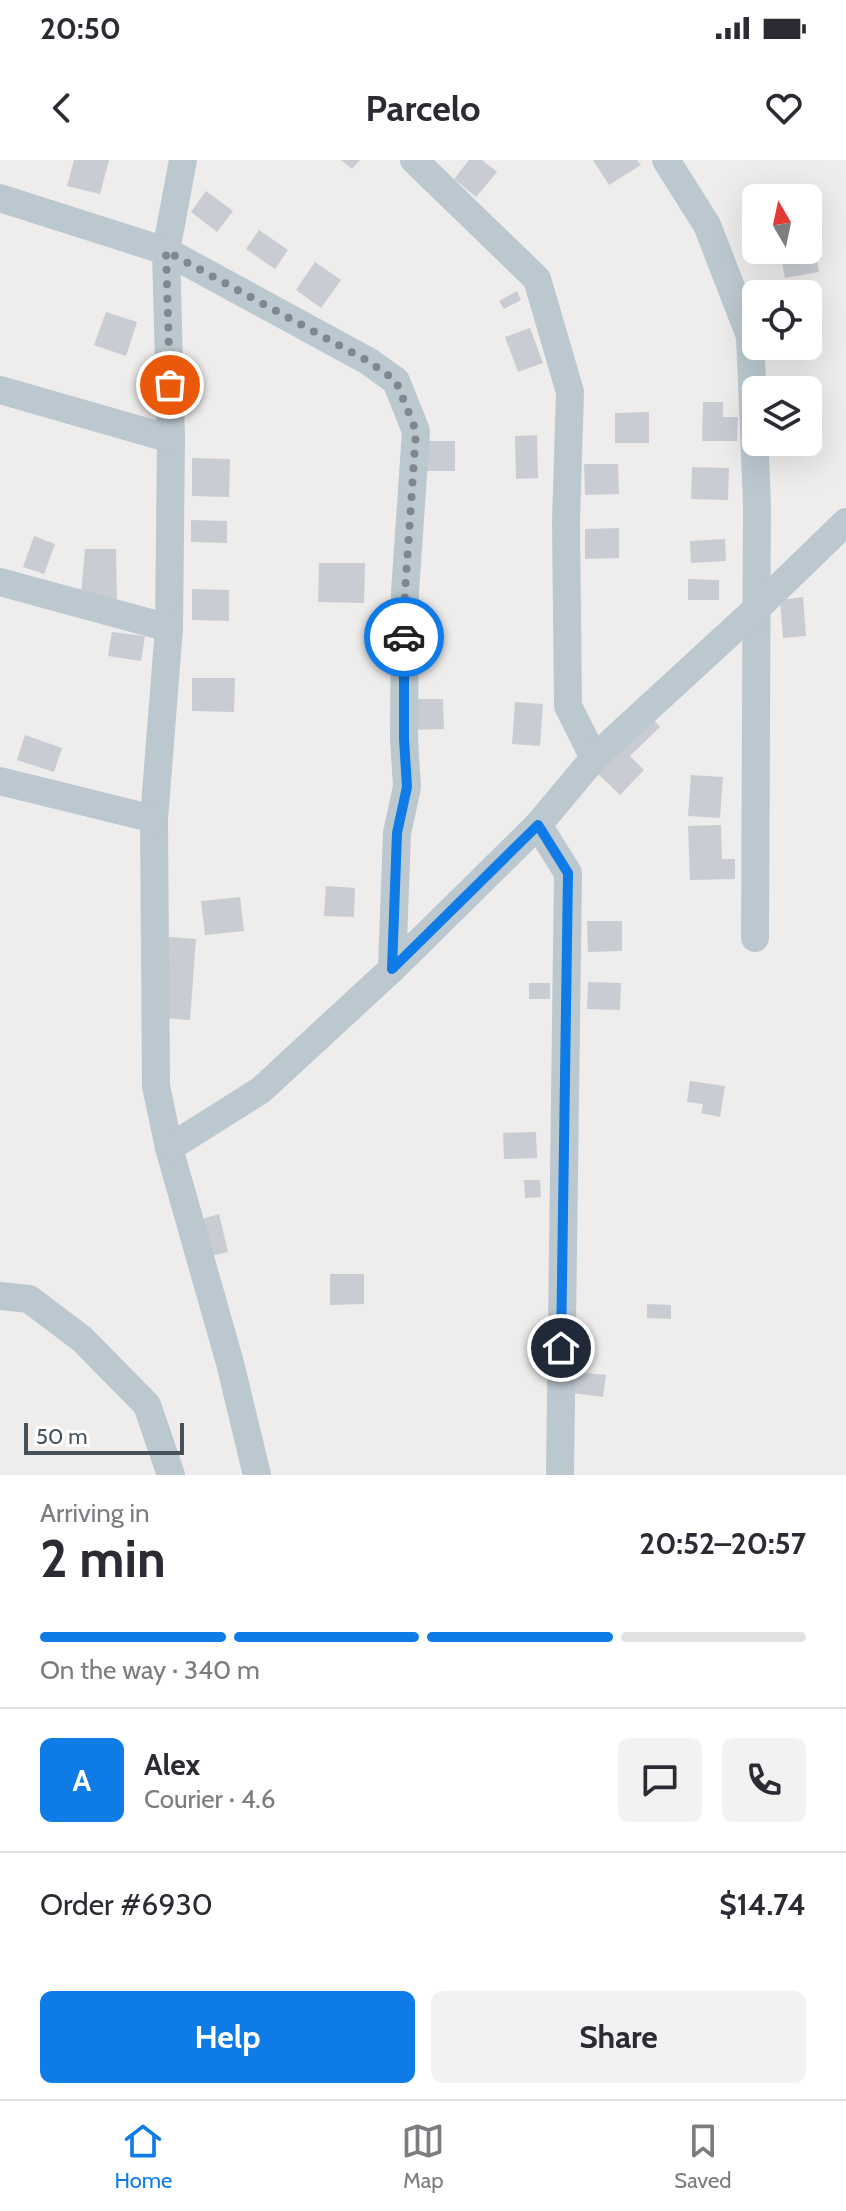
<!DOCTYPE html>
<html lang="en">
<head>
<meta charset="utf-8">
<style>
  body { margin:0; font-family:Cabin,sans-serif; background:#f2f2f3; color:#2b2b33; height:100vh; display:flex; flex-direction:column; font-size:30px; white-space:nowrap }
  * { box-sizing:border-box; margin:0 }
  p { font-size:26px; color:#7c7c81 }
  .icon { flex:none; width:44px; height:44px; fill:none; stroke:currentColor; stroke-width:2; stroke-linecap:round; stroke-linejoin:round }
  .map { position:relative; height:1315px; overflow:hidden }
  .details { display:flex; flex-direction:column; background:#fff; flex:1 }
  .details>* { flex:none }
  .needle { width:52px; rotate:351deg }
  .fabs { position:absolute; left:742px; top:24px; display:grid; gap:16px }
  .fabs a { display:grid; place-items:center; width:80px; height:80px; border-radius:12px; background:#fff; box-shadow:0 8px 32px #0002; font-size:40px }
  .scale { position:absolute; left:24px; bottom:20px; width:160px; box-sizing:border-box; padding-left:8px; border:4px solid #44515b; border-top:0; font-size:22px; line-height:28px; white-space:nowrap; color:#44515b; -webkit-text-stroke:6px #fff; paint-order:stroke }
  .pin { position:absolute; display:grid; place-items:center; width:68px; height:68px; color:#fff; margin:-34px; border:4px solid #fff; border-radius:50%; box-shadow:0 2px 8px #0007 }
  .courier { position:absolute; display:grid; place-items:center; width:80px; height:80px; margin:-40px; border:6px solid #0e7be7; border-radius:50%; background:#fff; color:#222; box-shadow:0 2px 10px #0007 }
  .summary em { font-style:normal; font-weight:700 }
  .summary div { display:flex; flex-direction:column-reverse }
  .summary { display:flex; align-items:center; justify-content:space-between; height:136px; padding:0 40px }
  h1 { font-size:52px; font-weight:700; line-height:60px }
  .bar { display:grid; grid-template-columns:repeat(4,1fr); gap:12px 8px; align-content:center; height:96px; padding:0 40px }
  .bar i { height:10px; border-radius:6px; background:#e1e1e2 }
  .bar .active { background:#0e7be7 }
  .bar p { grid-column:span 4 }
  .line { display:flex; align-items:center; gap:20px; padding:0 40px; border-top:2px solid #e1e1e2 }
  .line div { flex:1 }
  .round { display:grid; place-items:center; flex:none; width:84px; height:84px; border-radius:12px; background:#f2f2f3 }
  .button { display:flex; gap:16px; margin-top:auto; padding:16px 40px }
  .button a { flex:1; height:92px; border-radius:12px; background:#0e7be7; color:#fff; font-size:32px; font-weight:700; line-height:92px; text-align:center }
  .button a+a { background:#f2f2f3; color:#2b2b33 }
  .status { display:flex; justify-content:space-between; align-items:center; height:56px; padding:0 40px; background:#fff; direction:ltr }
  .status svg { height:22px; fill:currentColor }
  header { display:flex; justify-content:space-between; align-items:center; height:104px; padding:0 40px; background:#fff; font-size:36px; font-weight:700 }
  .tab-bar { display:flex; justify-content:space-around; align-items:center; height:112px; border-top:2px solid #e1e1e2; background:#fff; font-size:22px; color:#7c7c81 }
  .tab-bar a { display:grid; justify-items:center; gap:4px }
  .tab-bar .active { color:#0e7be7 }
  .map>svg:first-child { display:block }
  .building { fill:#c9ccd2 }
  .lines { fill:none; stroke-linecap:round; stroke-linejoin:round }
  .minor { stroke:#bcc8d0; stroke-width:28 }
  .done { stroke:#80878e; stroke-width:8; stroke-dasharray:0 14.4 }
  .route { stroke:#0e7be7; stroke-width:10 }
</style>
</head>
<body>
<div class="status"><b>20:50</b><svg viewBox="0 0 49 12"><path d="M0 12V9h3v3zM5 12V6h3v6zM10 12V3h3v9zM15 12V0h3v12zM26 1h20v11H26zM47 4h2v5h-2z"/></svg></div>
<header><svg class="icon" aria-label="back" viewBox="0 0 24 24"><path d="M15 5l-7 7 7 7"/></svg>Parcelo<svg class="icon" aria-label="heart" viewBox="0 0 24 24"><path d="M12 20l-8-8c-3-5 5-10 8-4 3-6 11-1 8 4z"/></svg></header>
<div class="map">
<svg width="846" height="1315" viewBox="0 0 846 1315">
  <rect width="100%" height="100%" fill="#efecec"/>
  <g class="building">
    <path d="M74 0H109L100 34 67 26Z"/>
    <path d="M341 0H360L352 9Z"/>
    <path d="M469 0H482L497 12 476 37 454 19Z"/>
    <path d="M593 0H637L641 5 609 25Z"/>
    <path d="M206 31 233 51 217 72 191 52Z"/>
    <path d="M259 70 288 90 275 109 246 89Z"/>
    <path d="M814 82 819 112 785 118 780 90H808V83Z"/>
    <path d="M315 102 341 120 321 148 296 130Z"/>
    <path d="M517 131 521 140 504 149 499 141Z"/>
    <path d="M106 152 137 162 126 196 94 185Z"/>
    <path d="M530 168 543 203 518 212 505 177Z"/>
    <path d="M703 242H723V257H738L737 281H702Z"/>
    <path d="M808 251H815L817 283 808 284Z"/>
    <path d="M649 252V283H615V253Z"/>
    <path d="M537 275 538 318 516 319 515 276Z"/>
    <rect x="421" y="281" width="34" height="30"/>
    <path d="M763 282H801V284L763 287Z"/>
    <path d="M192 298 230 299 229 337 192 336Z"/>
    <path d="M584 304H618L619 334 585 335Z"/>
    <path d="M692 307 729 308 728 340 691 339Z"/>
    <path d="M191 360 227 361V383L191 382Z"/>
    <path d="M619 368V398L585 399V369Z"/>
    <path d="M34 376 55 384 44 414 23 407Z"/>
    <path d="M725 379 726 401 691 403 690 381Z"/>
    <path d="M85 389H116L117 445 81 434Z"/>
    <path d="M319 403H365L364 443 318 442Z"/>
    <path d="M688 419 719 420V440H688Z"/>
    <path d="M192 429 229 430V461L192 460Z"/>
    <path d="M803 437 806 476 783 478 780 440Z"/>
    <path d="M112 472 145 476 141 501 108 496Z"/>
    <path d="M192 518H235L234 552 192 551Z"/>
    <path d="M409 539H443L444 569 409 570Z"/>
    <path d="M515 542 543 544 540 586 512 584Z"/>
    <path d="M651 557 660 567 630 596 644 610 620 635 596 612Z"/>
    <path d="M25 575 62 588 54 612 17 600Z"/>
    <path d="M691 615 723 617 720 658 688 656Z"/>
    <path d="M721 665 722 699H735V719L690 720 688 666Z"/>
    <path d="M326 726 355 728 354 757 324 756Z"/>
    <path d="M240 737 244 771 205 775 201 741Z"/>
    <path d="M587 761H622V791L588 792Z"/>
    <path d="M169 777 196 779 190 860 162 858Z"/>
    <path d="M588 822 621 823 620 850 587 849Z"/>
    <rect x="529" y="823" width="21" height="16"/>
    <path d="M690 921 725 926 720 957 701 953 703 944 687 942Z"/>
    <path d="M536 972 537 998 504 999 503 973Z"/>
    <path d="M524 1020H540L541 1037 525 1038Z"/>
    <path d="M219 1054 228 1092 211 1096 202 1059Z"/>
    <path d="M330 1114H364V1144L330 1145Z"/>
    <path d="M647 1144 671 1145V1159L647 1158Z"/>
    <path d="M574 1212 606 1215 603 1237 572 1233Z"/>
  </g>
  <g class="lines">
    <g class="minor">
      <path d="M183 0 166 91 171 279 169 468 154 659 156 926 169 988 230 1203 257 1315"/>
      <path d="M414 0 537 119 570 232 566 361 568 546 594 598"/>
      <path d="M666 0 707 65 750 176 757 345 755 778"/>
      <path d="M0 38 166 91 368 201 396 221 416 271 405 432 404 579 407 627 397 673 392 809"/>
      <path d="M0 230 171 279"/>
      <path d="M0 422 169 468"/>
      <path d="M0 621 154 659"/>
      <path d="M538 665 568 713 560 1315"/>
      <path d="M169 988 261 930 392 809 538 665 594 598 755 450 846 362"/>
      <path d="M0 1136 29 1139 82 1179 147 1245 171 1315"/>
    </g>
  </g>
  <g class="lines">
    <path class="done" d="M170 225 166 91 368 201 396 221 416 271 405 432 404 477"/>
    <path class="route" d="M404 477V579L407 627 397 673 392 809 538 665 568 713 561 1188"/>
  </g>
</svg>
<div class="fabs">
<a><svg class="needle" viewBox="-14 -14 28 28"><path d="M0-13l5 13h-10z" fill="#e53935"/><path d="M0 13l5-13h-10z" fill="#7c7c81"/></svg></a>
<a><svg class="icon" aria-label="locate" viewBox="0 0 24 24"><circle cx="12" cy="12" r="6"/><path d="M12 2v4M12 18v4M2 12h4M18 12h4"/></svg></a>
<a><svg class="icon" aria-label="layers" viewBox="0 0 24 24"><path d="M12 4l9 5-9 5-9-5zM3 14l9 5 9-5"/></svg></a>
</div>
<div class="scale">50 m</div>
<div class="pin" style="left:170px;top:225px;background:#ea580c"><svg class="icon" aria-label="bag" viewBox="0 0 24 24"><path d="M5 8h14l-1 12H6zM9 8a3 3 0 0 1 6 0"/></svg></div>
<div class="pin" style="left:561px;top:1188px;background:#1f2937"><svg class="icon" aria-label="home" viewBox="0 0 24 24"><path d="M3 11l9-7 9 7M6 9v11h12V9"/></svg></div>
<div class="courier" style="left:404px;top:477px"><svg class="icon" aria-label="car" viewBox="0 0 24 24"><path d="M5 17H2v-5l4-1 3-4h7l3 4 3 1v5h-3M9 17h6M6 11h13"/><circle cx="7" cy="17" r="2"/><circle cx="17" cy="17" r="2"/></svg></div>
</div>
<section class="details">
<div class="summary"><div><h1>2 min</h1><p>Arriving in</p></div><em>20:52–20:57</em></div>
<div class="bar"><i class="active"></i><i class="active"></i><i class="active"></i><i></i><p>On the way · 340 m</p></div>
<div class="line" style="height:144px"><b class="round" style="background:#0e7be7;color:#fff">A</b><div><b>Alex</b><p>Courier · 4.6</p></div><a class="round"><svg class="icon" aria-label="chat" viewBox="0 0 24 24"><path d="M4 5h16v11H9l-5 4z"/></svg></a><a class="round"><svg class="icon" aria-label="phone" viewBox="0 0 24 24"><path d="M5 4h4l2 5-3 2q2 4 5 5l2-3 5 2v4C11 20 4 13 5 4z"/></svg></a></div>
<div class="line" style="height:104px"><div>Order #6930</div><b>$14.74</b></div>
<div class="button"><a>Help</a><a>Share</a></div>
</section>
<nav class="tab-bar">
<a class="active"><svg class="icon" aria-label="home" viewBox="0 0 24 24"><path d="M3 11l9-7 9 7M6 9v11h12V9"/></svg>Home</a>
<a><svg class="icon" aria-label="map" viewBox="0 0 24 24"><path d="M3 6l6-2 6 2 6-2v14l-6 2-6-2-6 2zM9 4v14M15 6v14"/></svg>Map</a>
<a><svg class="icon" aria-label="saved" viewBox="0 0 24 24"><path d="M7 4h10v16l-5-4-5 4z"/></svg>Saved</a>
</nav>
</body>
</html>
